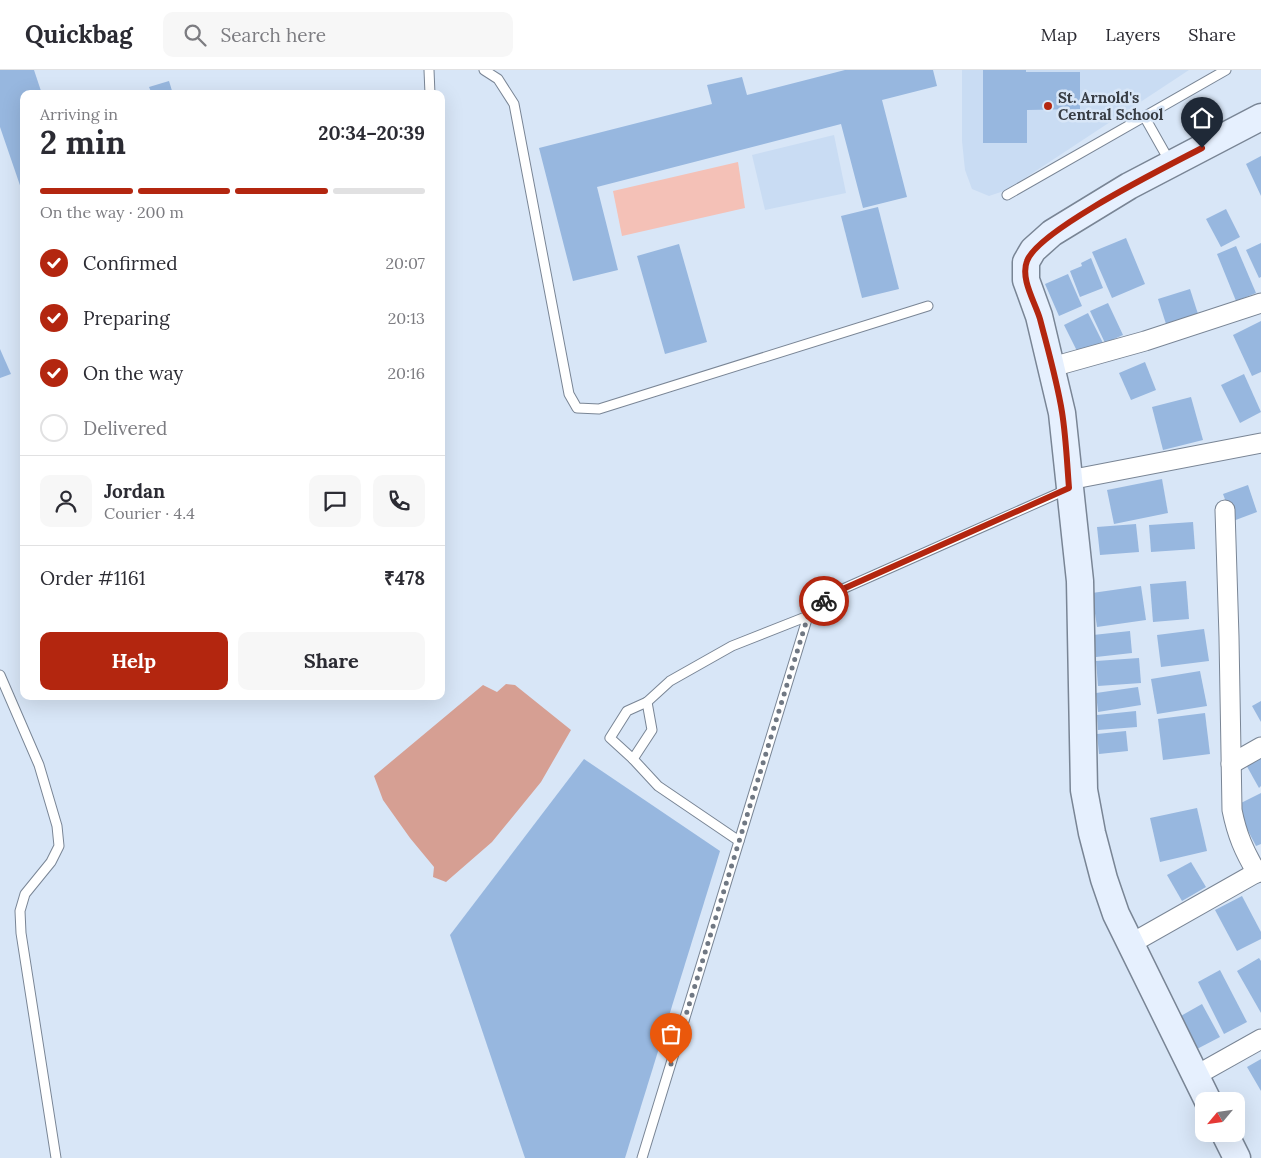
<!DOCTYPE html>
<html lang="en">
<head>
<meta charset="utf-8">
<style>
  body { margin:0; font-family:Lora,serif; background:#f7f7f7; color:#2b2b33; height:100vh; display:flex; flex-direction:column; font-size:19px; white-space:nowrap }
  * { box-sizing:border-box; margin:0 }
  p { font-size:16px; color:#7c7c81 }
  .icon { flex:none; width:28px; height:28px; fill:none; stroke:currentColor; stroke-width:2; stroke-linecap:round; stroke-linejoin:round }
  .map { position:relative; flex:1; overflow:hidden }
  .details { position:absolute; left:20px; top:20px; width:425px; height:610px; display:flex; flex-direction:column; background:#fff; border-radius:10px; box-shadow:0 5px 20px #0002 }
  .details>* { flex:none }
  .needle { width:32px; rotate:241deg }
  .fabs { position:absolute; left:1195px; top:1022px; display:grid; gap:10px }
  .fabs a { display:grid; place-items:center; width:50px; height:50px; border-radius:10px; background:#fff; box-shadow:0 5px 20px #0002; font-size:25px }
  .pin { position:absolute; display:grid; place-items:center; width:42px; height:42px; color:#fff; margin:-51px -21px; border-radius:50% 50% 50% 0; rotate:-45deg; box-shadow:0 0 5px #0007 }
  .pin .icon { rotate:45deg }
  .courier { position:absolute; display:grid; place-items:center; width:50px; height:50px; margin:-25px; border:4px solid #b3260f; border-radius:50%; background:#fff; color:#222; box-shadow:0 1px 6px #0007 }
  .overview em { font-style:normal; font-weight:700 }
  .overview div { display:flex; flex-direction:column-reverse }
  .overview { display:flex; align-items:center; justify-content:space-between; height:85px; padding:0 20px }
  h1 { font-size:32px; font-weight:700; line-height:38px }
  .bar { display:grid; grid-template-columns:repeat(4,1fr); gap:8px 5px; align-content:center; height:60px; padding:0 20px }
  .bar i { height:6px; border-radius:4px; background:#e1e1e2 }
  .bar .active { background:#b3260f }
  .bar p { grid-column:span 4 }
  .line { display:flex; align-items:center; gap:12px; padding:0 20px; border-top:1px solid #e1e1e2 }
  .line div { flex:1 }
  .round { display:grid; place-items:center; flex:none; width:52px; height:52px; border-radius:10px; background:#f7f7f7 }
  ol { padding:0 20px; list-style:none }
  li { display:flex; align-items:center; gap:15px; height:55px }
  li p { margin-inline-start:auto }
  li .icon { padding:5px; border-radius:50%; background:#b3260f; color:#fff; stroke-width:4 }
  li:last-child { color:#7c7c81 }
  li i { width:28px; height:28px; border:2px solid #e1e1e2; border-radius:50% }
  .primary-button { display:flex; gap:10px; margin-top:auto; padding:10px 20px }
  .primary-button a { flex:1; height:58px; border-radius:10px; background:#b3260f; color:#fff; font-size:20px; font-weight:700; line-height:58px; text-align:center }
  .primary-button a+a { background:#f7f7f7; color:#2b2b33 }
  header { display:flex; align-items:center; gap:30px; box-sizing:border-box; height:70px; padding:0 25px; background:#fff; border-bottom:1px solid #e1e1e2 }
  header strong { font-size:24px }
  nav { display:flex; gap:28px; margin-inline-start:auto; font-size:18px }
  .search { width:350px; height:45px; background:#f7f7f7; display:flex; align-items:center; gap:12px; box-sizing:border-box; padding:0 18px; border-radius:10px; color:#7c7c81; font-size:19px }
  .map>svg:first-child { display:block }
  .built { fill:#c9dcf3 }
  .green { fill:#f4c1b7 }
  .water { fill:#d69f93 }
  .building { fill:#97b7df }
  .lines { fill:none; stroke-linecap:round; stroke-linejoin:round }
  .lane-casing { stroke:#798595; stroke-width:11 }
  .street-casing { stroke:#798595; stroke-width:21 }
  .secondary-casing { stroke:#798595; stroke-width:29 }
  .lane { stroke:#fff; stroke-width:9 }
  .street { stroke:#fff; stroke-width:19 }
  .secondary { stroke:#e6f0fe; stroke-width:26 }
  .done { stroke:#707883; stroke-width:5; stroke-dasharray:0 9 }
  .route { stroke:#b3260f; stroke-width:6 }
  .poi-dot { fill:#b3260f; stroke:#d8e6f7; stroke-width:2 }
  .labels { text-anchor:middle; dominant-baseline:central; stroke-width:5; stroke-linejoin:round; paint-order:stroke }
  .poi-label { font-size:15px; font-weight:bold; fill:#383d44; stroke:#d8e6f7; text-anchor:start }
</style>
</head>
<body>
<header>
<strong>Quickbag</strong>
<div class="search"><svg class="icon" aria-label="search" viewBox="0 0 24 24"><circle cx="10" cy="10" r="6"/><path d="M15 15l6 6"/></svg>Search here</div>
<nav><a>Map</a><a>Layers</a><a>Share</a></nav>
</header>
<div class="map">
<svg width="1261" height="1088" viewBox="0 0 1261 1088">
  <rect width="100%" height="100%" fill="#d8e6f7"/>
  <g class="built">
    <path d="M962 0H1189L1007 120 989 126 972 119 965 100 962 71Z"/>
    <path d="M834 65 846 123 765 140 752 85Z"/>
  </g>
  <path class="green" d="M738 92 745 138 622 166 613 121Z"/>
  <path class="water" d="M506 614 515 615 571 660 541 712 492 772 446 812 433 807 434 797 410 768 383 730 374 706 483 615 497 622Z"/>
  <g class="building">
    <path d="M0 0H34L42 24H24V127L0 57Z"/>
    <path d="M845 0H933L937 16 882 30 907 127 863 138 841 54 597 117 618 200 573 211 539 78 712 34 707 15 742 7 747 25Z"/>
    <path d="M983 0H1026V2H1080V39L1027 40V73H983Z"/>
    <path d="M169 11 173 24H152L149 17Z"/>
    <path d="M1261 86V126L1246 94Z"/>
    <path d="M878 137 899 219 862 228 841 146Z"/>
    <path d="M1226 139 1240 167 1221 177 1206 149Z"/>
    <path d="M1126 168 1145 214 1112 228 1092 182Z"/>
    <path d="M1261 173V207L1259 208 1246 180Z"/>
    <path d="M679 174 707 272 665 284 637 186Z"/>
    <path d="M1236 176 1256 223 1236 231 1217 184Z"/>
    <path d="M1091 188 1103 218 1080 227 1070 201 1082 196 1081 193Z"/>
    <path d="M1068 204 1082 236 1059 246 1045 214Z"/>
    <path d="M1190 219 1198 244 1166 254 1158 229Z"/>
    <path d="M1108 233 1123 265 1105 273 1090 241Z"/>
    <path d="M1088 243 1103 273 1079 285 1064 255Z"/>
    <path d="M1261 251V302L1252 306 1233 265Z"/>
    <path d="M0 279 11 304 0 308Z"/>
    <path d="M1145 292 1156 320 1131 330 1119 303Z"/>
    <path d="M1244 304 1261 342 1240 353 1221 315Z"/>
    <path d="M1191 327 1203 370 1163 380 1152 337Z"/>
    <path d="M1162 409 1168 443 1114 454 1107 420Z"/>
    <path d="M1248 415 1257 442 1233 451 1223 424Z"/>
    <path d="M1193 452 1195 479 1151 482 1149 455Z"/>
    <path d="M1136 454 1139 482 1100 485 1097 457Z"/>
    <path d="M1186 511 1189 549 1153 552 1150 514Z"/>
    <path d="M1141 516 1146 550 1097 557 1092 523Z"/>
    <path d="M1204 559 1209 591 1161 597 1157 565Z"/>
    <path d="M1130 561 1132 583 1096 587 1093 565Z"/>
    <path d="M1139 588 1141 613 1098 616 1096 591Z"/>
    <path d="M1200 601 1207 636 1157 644 1151 609Z"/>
    <path d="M1138 617 1141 635 1098 642 1096 623Z"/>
    <path d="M1261 631V652L1252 636Z"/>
    <path d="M1136 641 1137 657 1098 660 1097 645Z"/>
    <path d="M1205 643 1210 684 1163 690 1158 649Z"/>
    <path d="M1126 661 1128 681 1099 684 1097 664Z"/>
    <path d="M1261 685V716L1259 718 1245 693Z"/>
    <path d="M584 689 720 781 625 1088H525L450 865Z"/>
    <path d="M1261 723V774L1256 776 1235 736Z"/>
    <path d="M1197 738 1207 781 1160 792 1150 748Z"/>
    <path d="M1191 792 1206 817 1182 831 1167 805Z"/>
    <path d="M1242 826 1261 862V869L1237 881 1215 840Z"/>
    <path d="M1259 888 1261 891V943L1237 901Z"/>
    <path d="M1220 900 1247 952 1224 964 1198 912Z"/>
    <path d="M1202 934 1220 967 1197 979 1179 947Z"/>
    <path d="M1261 989V1021L1247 997Z"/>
  </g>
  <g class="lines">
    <g class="lane-casing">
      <g id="lane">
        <path d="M429 0 430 24"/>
        <path d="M484 0 498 9 514 34 569 324 577 338 599 339 928 236"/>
        <path d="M1144 46 1170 92"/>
        <path d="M1007 125 1226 0"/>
        <path d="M0 605 39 695 57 756 59 776 51 792 25 824 20 841 21 863 56 1088"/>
        <path d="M633 689 652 660 647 632"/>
        <path d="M739 771 658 716 633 689 610 668 627 641 647 632 670 611 732 576 808 546"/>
        <path d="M642 1088 808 546 827 528 845 518 1068 419"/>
      </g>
    </g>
    <g class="street-casing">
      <g id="street">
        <path d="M1052 297 1145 271 1261 233"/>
        <path d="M1069 410 1261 373"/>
        <path d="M1225 440 1229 567 1232 740C1237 765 1244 781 1257 803"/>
        <path d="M1231 694 1261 677"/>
        <path d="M1132 873 1261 800"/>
        <path d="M1195 1006 1261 969"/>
      </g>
    </g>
    <g class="secondary-casing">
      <g id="secondary">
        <path d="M1208 1031 1116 844 1104 809 1092 763 1084 720 1080 511 1062 343 1039 246 1026 210V192L1033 180 1052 163 1129 116 1261 47"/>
        <path d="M1225 1064 1237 1088"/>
      </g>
    </g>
    <use href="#lane" class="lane"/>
    <use href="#street" class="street"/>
    <use href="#secondary" class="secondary"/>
  </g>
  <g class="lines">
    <path class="done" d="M671 994 808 546 824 531"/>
    <path class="route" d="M824 531 845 518 1069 418C1067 393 1066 367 1062 342 1057 311 1048 280 1040 249 1035 232 1020 209 1027 191 1038 160 1168 96 1202 78"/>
  </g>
  <circle class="poi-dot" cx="1048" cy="36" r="5"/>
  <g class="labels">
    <g class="poi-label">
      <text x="1058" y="27">St. Arnold's<tspan x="1058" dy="17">Central School</tspan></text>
    </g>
  </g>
</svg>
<div class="fabs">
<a><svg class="needle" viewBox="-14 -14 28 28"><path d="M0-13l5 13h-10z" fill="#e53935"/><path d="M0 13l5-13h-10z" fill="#7c7c81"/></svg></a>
</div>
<div class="pin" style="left:671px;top:994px;background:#ea580c"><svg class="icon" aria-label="bag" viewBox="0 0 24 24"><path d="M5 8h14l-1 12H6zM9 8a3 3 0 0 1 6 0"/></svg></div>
<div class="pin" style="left:1202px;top:78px;background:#1f2937"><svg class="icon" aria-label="home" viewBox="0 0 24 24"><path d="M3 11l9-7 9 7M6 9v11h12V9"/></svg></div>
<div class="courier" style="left:824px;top:531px"><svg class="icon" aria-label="bike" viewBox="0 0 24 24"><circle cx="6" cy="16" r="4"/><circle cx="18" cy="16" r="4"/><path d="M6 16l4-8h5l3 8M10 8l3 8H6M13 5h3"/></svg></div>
<section class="details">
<div class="overview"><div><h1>2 min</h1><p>Arriving in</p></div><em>20:34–20:39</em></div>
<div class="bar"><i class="active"></i><i class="active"></i><i class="active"></i><i></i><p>On the way · 200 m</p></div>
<ol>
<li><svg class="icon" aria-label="check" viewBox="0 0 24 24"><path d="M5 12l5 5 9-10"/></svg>Confirmed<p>20:07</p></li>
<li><svg class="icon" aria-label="check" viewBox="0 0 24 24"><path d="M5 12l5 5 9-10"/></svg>Preparing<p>20:13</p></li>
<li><svg class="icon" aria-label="check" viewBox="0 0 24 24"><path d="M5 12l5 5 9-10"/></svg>On the way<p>20:16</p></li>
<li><i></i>Delivered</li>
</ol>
<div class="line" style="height:90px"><a class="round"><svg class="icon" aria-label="person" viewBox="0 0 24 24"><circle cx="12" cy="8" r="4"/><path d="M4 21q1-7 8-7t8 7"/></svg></a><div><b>Jordan</b><p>Courier · 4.4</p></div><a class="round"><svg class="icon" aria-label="chat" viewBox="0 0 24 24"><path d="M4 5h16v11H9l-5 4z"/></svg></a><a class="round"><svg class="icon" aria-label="phone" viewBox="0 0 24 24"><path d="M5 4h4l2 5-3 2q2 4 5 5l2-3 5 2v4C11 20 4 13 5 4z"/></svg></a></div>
<div class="line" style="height:65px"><div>Order #1161</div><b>₹478</b></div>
<div class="primary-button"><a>Help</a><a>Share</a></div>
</section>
</div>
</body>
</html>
